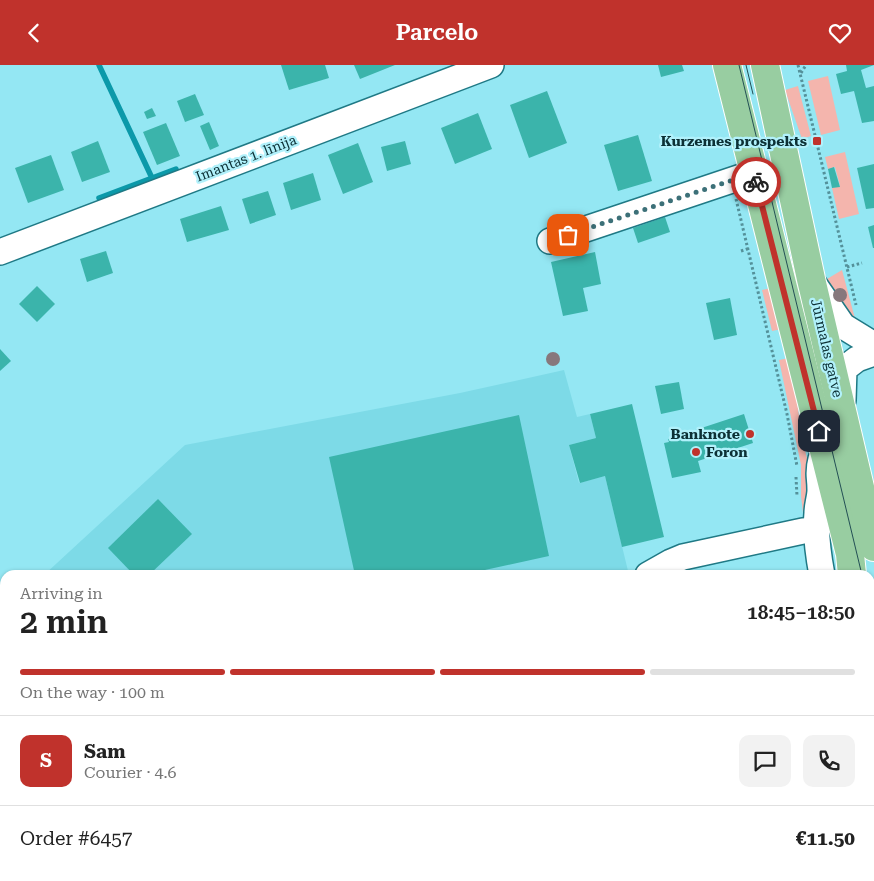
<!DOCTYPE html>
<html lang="en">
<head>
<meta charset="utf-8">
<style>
  body { margin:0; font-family:"Roboto Serif",serif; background:#f2f2f2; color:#222; height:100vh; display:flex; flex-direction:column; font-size:19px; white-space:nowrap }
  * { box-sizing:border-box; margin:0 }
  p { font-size:16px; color:#767676 }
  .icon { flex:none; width:28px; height:28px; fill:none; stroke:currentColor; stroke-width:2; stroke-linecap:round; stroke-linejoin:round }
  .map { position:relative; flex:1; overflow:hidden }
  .sheet { position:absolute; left:0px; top:505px; width:875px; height:311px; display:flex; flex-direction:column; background:#fff; border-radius:15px 15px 0 0; box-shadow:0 1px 4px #0004 }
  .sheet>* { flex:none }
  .pin { position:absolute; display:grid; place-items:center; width:42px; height:42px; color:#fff; margin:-21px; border-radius:10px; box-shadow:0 2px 8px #0006 }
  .courier { position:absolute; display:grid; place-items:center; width:50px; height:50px; margin:-25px; border:4px solid #c0322c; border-radius:50%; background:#fff; color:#222; box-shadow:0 1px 6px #0007 }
  .summary em { font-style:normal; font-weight:600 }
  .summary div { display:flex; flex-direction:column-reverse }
  .summary { display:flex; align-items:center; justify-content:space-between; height:85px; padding:0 20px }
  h1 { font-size:32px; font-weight:600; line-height:38px }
  .bar { display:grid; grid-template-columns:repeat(4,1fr); gap:8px 5px; align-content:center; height:60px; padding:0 20px }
  .bar i { height:6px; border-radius:4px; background:#e0e0e0 }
  .bar .on { background:#c0322c }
  .bar p { grid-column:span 4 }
  .line { display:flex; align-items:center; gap:12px; padding:0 20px; border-top:1px solid #e0e0e0 }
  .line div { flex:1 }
  .round { display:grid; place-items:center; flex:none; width:52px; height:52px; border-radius:10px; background:#f2f2f2 }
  header { display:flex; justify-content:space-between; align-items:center; height:65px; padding:0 20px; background:#c0322c; color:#fff; font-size:22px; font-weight:600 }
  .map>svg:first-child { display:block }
  .built { fill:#7ddae7 }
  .green { fill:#f4b5ad }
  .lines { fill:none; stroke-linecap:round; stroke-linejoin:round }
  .stream { stroke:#0b99a9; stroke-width:5.5 }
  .building { fill:#3bb4ab }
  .minor-casing { stroke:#1f7985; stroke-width:28 }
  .major-casing { stroke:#fff; stroke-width:30 }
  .path { stroke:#54919a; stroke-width:3; stroke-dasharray:2.5 2.5; stroke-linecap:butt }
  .minor { stroke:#fff; stroke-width:25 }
  .major { stroke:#98cda1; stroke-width:28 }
  .tram { stroke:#234f55; stroke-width:1 }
  .tree { fill:#87787c }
  .done { stroke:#3c7078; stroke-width:5; stroke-dasharray:0 9 }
  .route { stroke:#c0322c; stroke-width:6 }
  .poi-dot { fill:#c0322c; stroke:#b1f1fb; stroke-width:2 }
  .labels { text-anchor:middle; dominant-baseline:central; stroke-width:4.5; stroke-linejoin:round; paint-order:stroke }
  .poi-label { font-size:14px; font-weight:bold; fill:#0c3035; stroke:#b1f1fb; text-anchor:end }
  .street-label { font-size:14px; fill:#0c3035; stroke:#b1f1fb }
</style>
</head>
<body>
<header><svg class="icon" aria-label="back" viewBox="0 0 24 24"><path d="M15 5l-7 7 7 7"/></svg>Parcelo<svg class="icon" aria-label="heart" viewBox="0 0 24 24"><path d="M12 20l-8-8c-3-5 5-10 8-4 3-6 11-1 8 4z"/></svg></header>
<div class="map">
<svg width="874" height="816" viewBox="0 0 874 816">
  <rect width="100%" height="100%" fill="#94e7f3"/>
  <g class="built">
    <path d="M564 305 577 352 590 349 596 373 569 380 579 418 605 411 629 510H44L185 380 460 328Z"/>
    <path d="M5 545V575L0 569V549Z"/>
    <path d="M0 610 5 616V811H196L201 816H0Z"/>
    <path d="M239 811H852L853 816H243Z"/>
  </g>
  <g class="green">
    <path d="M828 11 840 65 821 70 808 16Z"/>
    <path d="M798 21 811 71 802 74 785 25Z"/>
    <path d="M845 87 859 149 839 154 832 123 840 121 835 102 828 104 825 92Z"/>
    <path d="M842 205 857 261 828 221 827 214Z"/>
    <path d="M771 223 782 264 772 266 762 225Z"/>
    <path d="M789 293 794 314 802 373 814 422 809 442 803 448 801 431V400L779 295Z"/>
  </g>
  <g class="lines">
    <g class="stream">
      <path d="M99 0 152 113"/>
      <path d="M99 133 176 104"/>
    </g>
  </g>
  <g class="building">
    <path d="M281 0H325L329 13 289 25Z"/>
    <path d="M354 0H395L360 14Z"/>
    <path d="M658 0H682L684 6 661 12Z"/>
    <path d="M846 0H874L861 5 866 23 874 21V56L862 58 854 26 841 29 836 9 847 6Z"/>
    <path d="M547 26 567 78 529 93 510 40Z"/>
    <path d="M195 29 204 50 185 57 177 36Z"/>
    <path d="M152 43 156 51 147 54 144 47Z"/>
    <path d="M478 48 492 84 455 99 441 63Z"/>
    <path d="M209 57 219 81 210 85 200 61Z"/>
    <path d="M166 58 180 91 157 100 143 67Z"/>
    <path d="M638 70 652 116 618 126 604 80Z"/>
    <path d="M98 76 110 107 82 117 71 87Z"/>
    <path d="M405 76 411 99 387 106 381 82Z"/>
    <path d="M358 78 373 117 343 129 328 90Z"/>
    <path d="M51 90 64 125 28 138 15 103Z"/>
    <path d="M874 99V143L866 144 857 103Z"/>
    <path d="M834 102 840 122 832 123 828 104Z"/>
    <path d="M313 108 321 135 291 145 283 118Z"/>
    <path d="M268 126 276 150 250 159 242 134Z"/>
    <path d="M221 141 229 165 187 177 180 154Z"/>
    <path d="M665 152 670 167 638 178 633 163Z"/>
    <path d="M874 160V183H873L868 162Z"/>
    <path d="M106 186 113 208 87 217 80 194Z"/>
    <path d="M595 187 601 219 583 223 588 246 563 251 551 197Z"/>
    <path d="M37 221 55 239 37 257 19 239Z"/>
    <path d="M730 233 737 270 714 275 706 238Z"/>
    <path d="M0 284 11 296 0 306Z"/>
    <path d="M679 317 684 344 661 349 655 321Z"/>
    <path d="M632 339 664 472 622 482 605 411 580 418 569 380 596 373 590 349Z"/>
    <path d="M744 349 753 378 698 396 701 407 672 413 664 378 669 377 668 374Z"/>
    <path d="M519 350 549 491 462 510H355L329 392Z"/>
    <path d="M158 434 192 469 149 510H134L108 483Z"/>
    <path d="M5 731V793L0 797V735Z"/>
    <path d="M315 811H573L574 816H315Z"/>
    <path d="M616 811H852L853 816H617Z"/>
  </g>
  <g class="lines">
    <g class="minor-casing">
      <g id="minor">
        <path d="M550 176 753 108"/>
        <path d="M0 187 491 0"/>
        <path d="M814 219 843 261 874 280"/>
        <path d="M843 335 844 304 857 294 874 288"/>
        <path d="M821 394C817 409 820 410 820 425 820 432 817 440 817 448 815 469 818 489 822 510"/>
        <path d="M648 510 671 497 683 492 803 466 816 465"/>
        <path d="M0 592 5 598"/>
        <path d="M0 695 5 691"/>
        <path d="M870 748 874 768"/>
        <path d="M212 811 217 816"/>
      </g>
    </g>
    <g class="major-casing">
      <g id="major">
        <path d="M727 0 850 489 852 510"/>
        <path d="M765 0 811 214 874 482"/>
        <path d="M870 595 874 614"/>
      </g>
    </g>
    <g class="path">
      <path d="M798 0 856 240"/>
      <path d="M801 8 806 0"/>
      <path d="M736 134 787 349 797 401"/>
      <path d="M741 186 750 183"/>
      <path d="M847 202 862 198"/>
      <path d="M796 412 797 431"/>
      <path d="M870 794 874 814"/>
    </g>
    <use href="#minor" class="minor"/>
    <use href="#major" class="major"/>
    <g class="tram">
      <path d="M739 0 862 510"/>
      <path d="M746 0 753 29"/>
      <path d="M870 514 874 532"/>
      <path d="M870 543 874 561"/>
    </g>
  </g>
  <g class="tree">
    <circle cx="840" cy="230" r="7"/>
    <circle cx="553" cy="294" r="7"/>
  </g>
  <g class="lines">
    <path class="done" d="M568 170 754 108 756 117"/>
    <path class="route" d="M756 117 819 366"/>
  </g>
  <g class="poi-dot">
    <rect x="812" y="71" width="10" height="10" rx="2.5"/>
    <circle cx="750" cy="369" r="5"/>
    <circle cx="696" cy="387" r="5"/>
  </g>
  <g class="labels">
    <g class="poi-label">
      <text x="807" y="76">Kurzemes prospekts</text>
      <text x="740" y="369">Banknote</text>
      <text x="706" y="387" text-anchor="start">Foron</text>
    </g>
    <g class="street-label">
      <text transform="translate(246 93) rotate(-21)">Imantas 1. līnija</text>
      <text transform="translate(827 283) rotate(77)">Jūrmalas gatve</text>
    </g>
  </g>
</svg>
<div class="pin" style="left:568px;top:170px;background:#ea580c"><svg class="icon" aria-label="bag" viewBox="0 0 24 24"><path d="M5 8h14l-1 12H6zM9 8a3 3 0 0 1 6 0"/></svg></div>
<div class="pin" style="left:819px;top:366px;background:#1f2937"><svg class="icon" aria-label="home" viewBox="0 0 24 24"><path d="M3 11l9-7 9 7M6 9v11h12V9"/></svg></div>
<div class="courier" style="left:756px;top:117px"><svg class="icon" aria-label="bike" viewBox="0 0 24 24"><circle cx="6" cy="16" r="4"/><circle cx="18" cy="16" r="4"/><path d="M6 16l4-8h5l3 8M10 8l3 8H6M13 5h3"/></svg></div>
<section class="sheet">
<div class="summary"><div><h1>2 min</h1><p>Arriving in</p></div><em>18:45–18:50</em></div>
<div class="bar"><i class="on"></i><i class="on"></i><i class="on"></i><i></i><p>On the way · 100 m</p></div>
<div class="line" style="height:90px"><b class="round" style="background:#c0322c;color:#fff">S</b><div><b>Sam</b><p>Courier · 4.6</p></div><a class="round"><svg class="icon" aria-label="chat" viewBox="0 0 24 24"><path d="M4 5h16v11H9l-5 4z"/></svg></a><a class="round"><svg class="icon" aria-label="phone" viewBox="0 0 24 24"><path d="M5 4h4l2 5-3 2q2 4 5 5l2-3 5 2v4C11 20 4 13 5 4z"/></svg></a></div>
<div class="line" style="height:65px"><div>Order #6457</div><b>€11.50</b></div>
</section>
</div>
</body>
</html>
